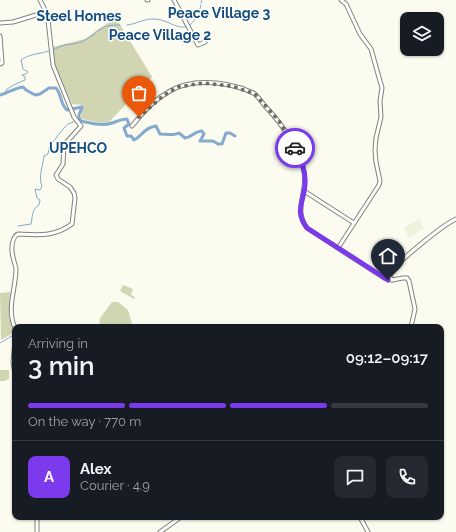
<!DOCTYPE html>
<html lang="en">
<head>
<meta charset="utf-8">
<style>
  body { margin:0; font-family:Raleway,sans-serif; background:#242831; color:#f1f3f6; height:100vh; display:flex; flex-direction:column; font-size:15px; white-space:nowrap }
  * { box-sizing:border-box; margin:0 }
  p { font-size:13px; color:#9ea1a6 }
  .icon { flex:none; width:22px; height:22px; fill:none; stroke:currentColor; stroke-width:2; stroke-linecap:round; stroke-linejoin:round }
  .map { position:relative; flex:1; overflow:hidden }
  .panel { position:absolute; left:12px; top:324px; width:432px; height:196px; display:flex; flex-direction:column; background:#171b24; border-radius:8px; box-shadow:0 1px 3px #0004 }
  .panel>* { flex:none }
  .buttons { position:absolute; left:400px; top:12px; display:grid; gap:8px }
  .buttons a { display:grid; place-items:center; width:44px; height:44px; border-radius:8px; background:#171b24; box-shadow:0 1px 3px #0004; font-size:20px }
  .pin { position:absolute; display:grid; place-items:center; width:34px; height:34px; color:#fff; margin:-41px -17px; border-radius:50% 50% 50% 0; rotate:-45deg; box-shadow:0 0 4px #0007 }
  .pin .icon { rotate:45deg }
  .courier { position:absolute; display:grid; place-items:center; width:40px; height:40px; margin:-20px; border:3px solid #7c3aed; border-radius:50%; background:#fff; color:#222; box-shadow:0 1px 5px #0007 }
  .head em { font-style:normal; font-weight:600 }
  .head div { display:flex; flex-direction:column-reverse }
  .head { display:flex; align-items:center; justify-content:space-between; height:68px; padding:0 16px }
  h1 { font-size:26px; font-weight:600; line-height:30px }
  .bar { display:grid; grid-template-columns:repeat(4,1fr); gap:6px 4px; align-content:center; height:48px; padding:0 16px }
  .bar i { height:5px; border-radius:3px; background:#363941 }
  .bar .on { background:#7c3aed }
  .bar p { grid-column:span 4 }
  .line { display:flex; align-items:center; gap:10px; padding:0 16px; border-top:1px solid #363941 }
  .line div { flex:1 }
  .round { display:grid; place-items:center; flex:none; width:42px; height:42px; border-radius:8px; background:#242831 }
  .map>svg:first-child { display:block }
  .built { fill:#f0f1dd }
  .green { fill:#d2d5b2 }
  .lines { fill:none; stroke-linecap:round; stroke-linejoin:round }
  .stream { stroke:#85a9cf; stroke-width:1 }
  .river { stroke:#85a9cf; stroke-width:3 }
  .secondary-casing { stroke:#818377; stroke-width:5 }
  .secondary { stroke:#fff; stroke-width:3 }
  .done { stroke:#6d6e66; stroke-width:4; stroke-dasharray:0 7.2 }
  .route { stroke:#7c3aed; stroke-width:5 }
  .labels { text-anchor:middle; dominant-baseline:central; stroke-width:3; stroke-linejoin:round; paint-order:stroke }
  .neighbourhood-label { font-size:14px; font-weight:bold; fill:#144d7e; stroke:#fff }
</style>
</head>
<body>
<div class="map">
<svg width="456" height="532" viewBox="0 0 456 532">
  <rect width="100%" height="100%" fill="#fbfcef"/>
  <path class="built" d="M419 219 424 228 409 238 404 228Z"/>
  <g class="green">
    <path d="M116 18 152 77 109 122 102 123 81 119 82 105 72 104 54 63 52 47 85 39 97 30Z"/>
    <path d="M123 285 133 289 131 295 135 297 134 299 120 291Z"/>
    <path d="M10 292 9 317 15 332 1 340 0 293Z"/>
    <path d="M112 302H118L128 310 133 327H99L100 318Z"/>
    <path d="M0 370H9V379L4 381H0Z"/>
  </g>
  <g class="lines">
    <g class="stream">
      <path d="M201 3 202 0"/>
      <path d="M127 25C137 24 145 18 155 19 166 19 176 29 186 27"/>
      <path d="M189 26 198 16 201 5"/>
      <path d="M53 50C57 48 61 46 65 45 71 44 77 44 83 41 100 33 99 24 120 25"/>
      <path d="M6 94V90C12 85 18 83 25 80V77L22 75 26 74 28 72 23 69 21 60C29 54 39 54 49 51"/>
      <path d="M18 226 31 224C33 216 31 210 39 205L40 200 37 198 35 189 40 190 42 186C38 177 43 166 44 156L48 154 49 147 63 129 68 124 79 120"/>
      <path d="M0 343 15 334"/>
    </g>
    <path class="river" d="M0 95C8 93 15 88 23 87L26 90 35 95 40 94 49 88H56C62 95 60 104 67 110L82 107C81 112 76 116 81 121 90 123 99 126 108 124 115 123 120 119 127 119L129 124 124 128 127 136H131L134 140C142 136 145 127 156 126L160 134C166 134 174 136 179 133L185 138C192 137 195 131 202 131L204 134 200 141H213L218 144H222L226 133H230L235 136"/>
    <g class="secondary-casing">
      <g id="secondary">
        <path d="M147 0H148"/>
        <path d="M174 0 198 45 205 42"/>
        <path d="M0 23 13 22 46 12"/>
        <path d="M0 36 2 63 0 64"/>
        <path d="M132 126C142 113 155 99 170 91 192 78 222 82 244 89 248 91 252 92 255 94 259 98 262 102 265 106 282 124 296 143 303 167 310 190 292 208 307 228L384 278 392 280"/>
        <path d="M304 191 354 223"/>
        <path d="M338 248 379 185 380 181 376 162 375 150 376 138 381 117 380 101 382 88 371 49 360 34 346 4 341 0"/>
        <path d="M411 327 415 309 409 281 407 278H403L392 280 390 277C390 274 390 274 392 271 400 260 444 224 456 219"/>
        <path d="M15 328C6 308 16 289 16 269 15 262 11 255 12 247 12 242 14 236 18 234 39 235 54 237 72 224L75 198 74 193 70 187 58 179 56 175 63 164 64 145 81 126 74 117 53 65 48 20 46 12 40 0"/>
        <path d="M15 342 13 362 15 374"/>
        <path d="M360 517 368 532"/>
        <path d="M37 532V517"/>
        <path d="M160 532 181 517"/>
      </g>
    </g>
    <use href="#secondary" class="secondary"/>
  </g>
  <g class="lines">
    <path class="done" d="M139 117 164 95 178 87 203 83 232 86 255 94 279 121 295 148"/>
    <path class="route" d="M295 148C301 159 306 171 305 184 304 202 294 211 307 228L388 280"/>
  </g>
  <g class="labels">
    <g class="neighbourhood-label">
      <text x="219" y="13">Peace Village 3</text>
      <text x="79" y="16">Steel Homes</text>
      <text x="160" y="35">Peace Village 2</text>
      <text x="78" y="148">UPEHCO</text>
    </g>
  </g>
</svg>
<div class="buttons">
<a><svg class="icon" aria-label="layers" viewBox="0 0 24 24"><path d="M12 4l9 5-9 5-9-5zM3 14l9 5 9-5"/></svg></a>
</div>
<div class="pin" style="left:139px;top:117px;background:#ea580c"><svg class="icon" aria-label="bag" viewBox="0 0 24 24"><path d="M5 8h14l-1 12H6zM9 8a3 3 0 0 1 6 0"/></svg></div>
<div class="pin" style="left:388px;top:280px;background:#1f2937"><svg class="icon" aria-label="home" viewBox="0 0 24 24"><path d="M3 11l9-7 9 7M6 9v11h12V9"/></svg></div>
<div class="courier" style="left:295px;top:148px"><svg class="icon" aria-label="car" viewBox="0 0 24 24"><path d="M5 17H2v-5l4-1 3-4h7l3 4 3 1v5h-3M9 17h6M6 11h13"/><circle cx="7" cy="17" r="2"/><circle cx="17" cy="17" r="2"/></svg></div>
<section class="panel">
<div class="head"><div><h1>3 min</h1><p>Arriving in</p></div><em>09:12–09:17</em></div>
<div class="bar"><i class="on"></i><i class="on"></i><i class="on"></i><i></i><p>On the way · 770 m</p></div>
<div class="line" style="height:72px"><b class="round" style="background:#7c3aed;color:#fff">A</b><div><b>Alex</b><p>Courier · 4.9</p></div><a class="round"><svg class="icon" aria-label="chat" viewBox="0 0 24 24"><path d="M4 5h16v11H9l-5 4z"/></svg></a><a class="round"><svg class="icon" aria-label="phone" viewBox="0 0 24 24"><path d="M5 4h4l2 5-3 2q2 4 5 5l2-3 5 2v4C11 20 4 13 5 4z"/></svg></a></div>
</section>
</div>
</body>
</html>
